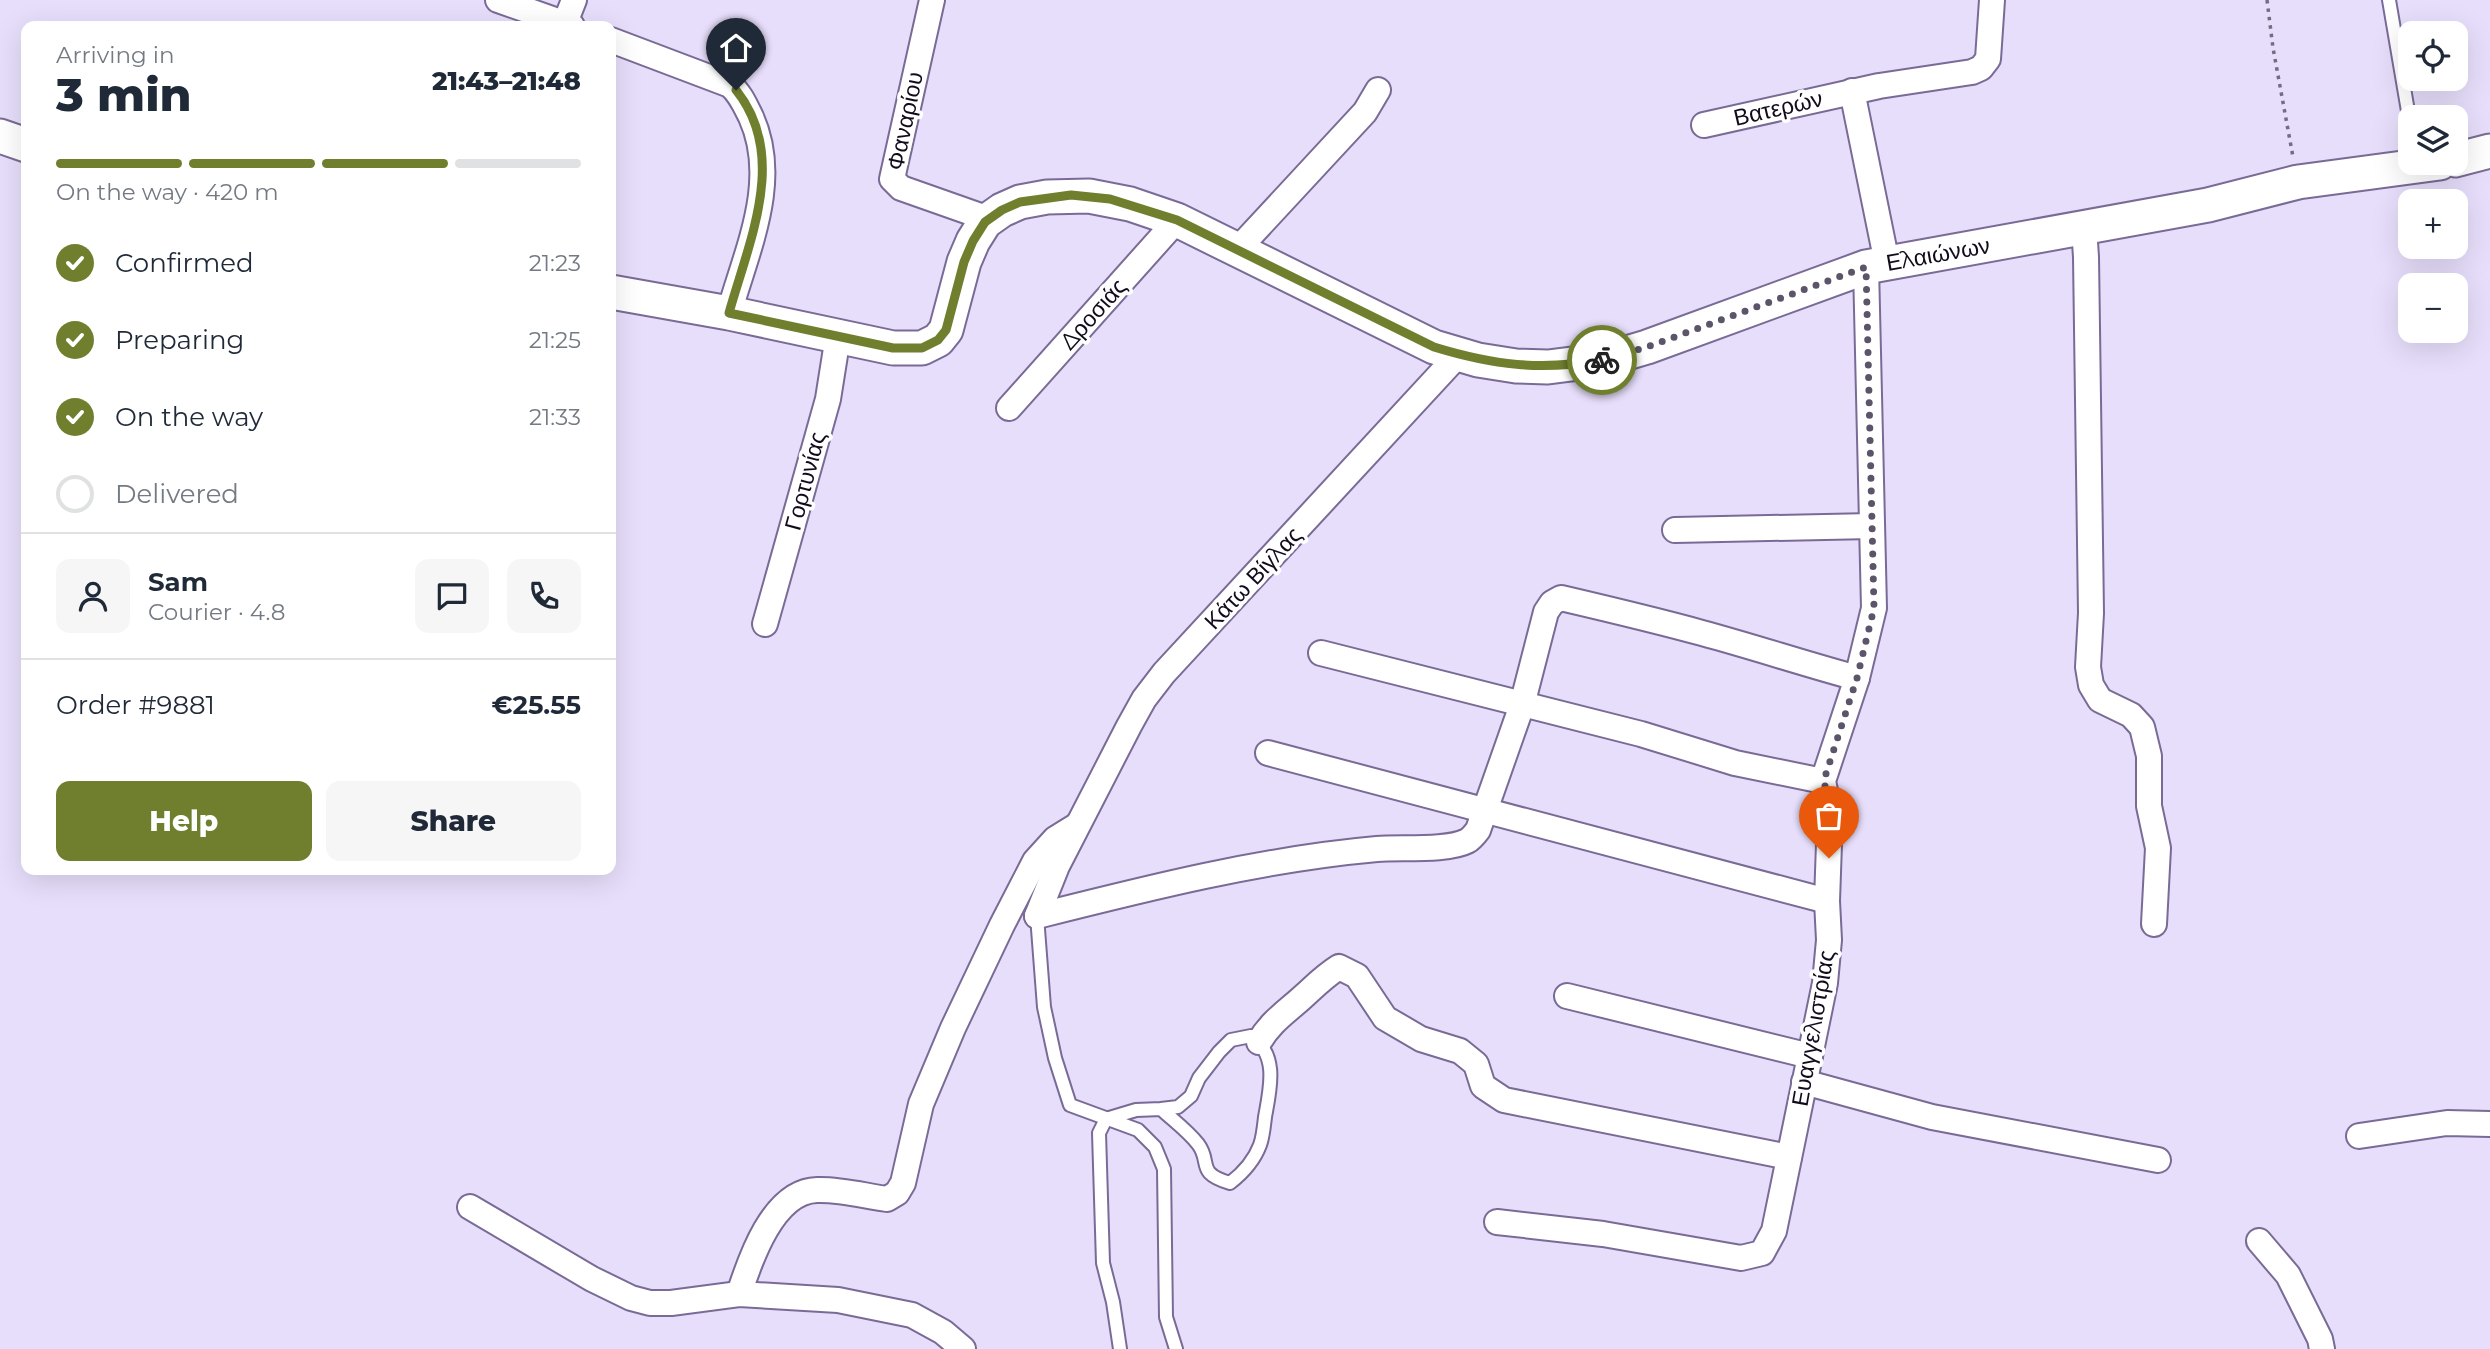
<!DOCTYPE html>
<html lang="en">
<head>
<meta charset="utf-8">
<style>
  body { margin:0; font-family:Montserrat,sans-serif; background:#f6f6f7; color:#1f2937; height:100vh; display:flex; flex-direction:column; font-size:26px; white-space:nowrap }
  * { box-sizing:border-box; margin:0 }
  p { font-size:23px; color:#747a83 }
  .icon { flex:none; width:38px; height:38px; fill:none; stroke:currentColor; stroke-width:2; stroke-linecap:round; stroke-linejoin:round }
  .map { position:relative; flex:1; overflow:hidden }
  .details { position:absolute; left:21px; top:21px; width:595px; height:854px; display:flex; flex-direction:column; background:#fff; border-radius:14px; box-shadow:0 7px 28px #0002 }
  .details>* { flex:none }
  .controls { position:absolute; left:2398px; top:21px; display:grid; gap:14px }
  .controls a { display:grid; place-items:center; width:70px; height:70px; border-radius:14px; background:#fff; box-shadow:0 7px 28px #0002; font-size:35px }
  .pin { position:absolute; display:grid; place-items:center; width:60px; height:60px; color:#fff; margin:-72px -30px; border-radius:50% 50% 50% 0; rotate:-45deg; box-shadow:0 0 7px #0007 }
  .pin .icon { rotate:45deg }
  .courier { position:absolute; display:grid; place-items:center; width:70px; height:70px; margin:-35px; border:5px solid #6f7f2e; border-radius:50%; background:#fff; color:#222; box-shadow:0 2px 9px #0007 }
  .summary em { font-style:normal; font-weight:800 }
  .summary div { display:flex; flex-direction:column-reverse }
  .summary { display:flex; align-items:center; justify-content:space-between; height:119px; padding:0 35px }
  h1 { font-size:46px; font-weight:800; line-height:52px }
  .bar { display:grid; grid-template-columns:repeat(4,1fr); gap:10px 7px; align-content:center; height:84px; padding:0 35px }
  .bar i { height:9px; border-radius:5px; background:#e0e1e3 }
  .bar .on { background:#6f7f2e }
  .bar p { grid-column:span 4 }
  .line { display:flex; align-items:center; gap:18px; padding:0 35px; border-top:2px solid #e0e1e3 }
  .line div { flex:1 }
  .round { display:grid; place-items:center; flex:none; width:74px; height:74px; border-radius:14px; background:#f6f6f7 }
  ol { padding:0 35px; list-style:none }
  li { display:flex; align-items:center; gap:21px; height:77px }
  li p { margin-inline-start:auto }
  li .icon { padding:7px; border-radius:50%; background:#6f7f2e; color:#fff; stroke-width:4 }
  li:last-child { color:#747a83 }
  li i { width:38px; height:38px; border:4px solid #e0e1e3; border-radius:50% }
  .primary-button { display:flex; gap:14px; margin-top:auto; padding:14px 35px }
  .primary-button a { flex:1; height:80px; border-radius:14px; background:#6f7f2e; color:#fff; font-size:28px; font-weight:800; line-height:80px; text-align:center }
  .primary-button a+a { background:#f6f6f7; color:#1f2937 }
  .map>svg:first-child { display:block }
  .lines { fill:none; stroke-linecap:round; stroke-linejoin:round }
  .lane-casing { stroke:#796b96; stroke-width:16 }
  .street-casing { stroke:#796b96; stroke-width:28 }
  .secondary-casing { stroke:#796b96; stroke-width:37 }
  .path { stroke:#736c82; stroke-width:3.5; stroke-dasharray:3.5 5; stroke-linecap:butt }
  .lane { stroke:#fff; stroke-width:12 }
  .street { stroke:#fff; stroke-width:24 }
  .secondary { stroke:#fff; stroke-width:33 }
  .done { stroke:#5c5569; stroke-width:7; stroke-dasharray:0 12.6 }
  .route { stroke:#6f7f2e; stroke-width:9 }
  .labels { text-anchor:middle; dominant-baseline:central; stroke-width:7; stroke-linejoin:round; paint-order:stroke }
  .street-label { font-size:23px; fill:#110b1b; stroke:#fff }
</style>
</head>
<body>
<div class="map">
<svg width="2490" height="1349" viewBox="0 0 2490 1349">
  <rect width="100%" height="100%" fill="#e7defb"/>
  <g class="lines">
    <g class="lane-casing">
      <g id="lane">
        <path d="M2389 0 2410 123"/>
        <path d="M1037 916 1044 1007 1055 1058 1070 1105 1138 1130 1155 1147 1164 1169 1166 1317 1176 1349"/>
        <path d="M1120 1349 1113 1302 1103 1263 1099 1133 1106 1119 1136 1110 1161 1109C1173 1120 1188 1131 1198 1144 1212 1162 1195 1173 1230 1183 1243 1173 1254 1161 1260 1145 1263 1137 1264 1126 1265 1117 1270 1089 1279 1055 1251 1036L1231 1040 1219 1052 1199 1078 1191 1096 1178 1107 1161 1109"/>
      </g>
    </g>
    <g class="street-casing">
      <g id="street">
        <path d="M498 0 572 26"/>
        <path d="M932 0 892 179 901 188 989 219"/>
        <path d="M565 23 574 0"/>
        <path d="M611 40 730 85C740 93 745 105 751 117 780 181 747 249 729 313"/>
        <path d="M1852 91 1887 263"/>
        <path d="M1704 125 1879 86 1972 72 1981 68 1988 59 1992 0"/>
        <path d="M2084 227 2086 257 2091 613 2088 667 2091 685 2100 700 2131 715 2142 727 2149 756V806L2158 848 2154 924"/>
        <path d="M1238 249 1365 112 1378 90"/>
        <path d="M1009 408 1177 220"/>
        <path d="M1675 530 1872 526"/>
        <path d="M765 624 828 399 838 336"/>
        <path d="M1321 653 1641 734 1735 763 1823 781"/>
        <path d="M1268 753 1827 901"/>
        <path d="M1037 916C1148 888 1263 859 1377 849 1400 847 1448 851 1467 841 1471 839 1475 834 1478 830L1522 705 1546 612 1552 603 1561 598C1608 609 1655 620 1702 633 1754 647 1805 664 1857 678"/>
        <path d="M1037 916 1057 866 1129 726 1144 699 1164 673 1459 354"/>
        <path d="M1567 996 1810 1056"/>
        <path d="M1259 1042C1271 1021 1288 1011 1305 995 1317 984 1326 975 1339 967L1357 976 1385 1018 1421 1039 1460 1051 1476 1064 1483 1086 1504 1100 1789 1157"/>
        <path d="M1804 1082 1932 1117 2158 1160"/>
        <path d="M2359 1136 2447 1123 2490 1124"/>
        <path d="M470 1207 592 1279 631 1298 650 1303H671L739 1294 838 1300 912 1315 943 1332 963 1349"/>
        <path d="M1497 1222 1603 1234 1741 1258 1762 1253 1774 1231 1825 983 1829 940 1827 901 1830 815 1823 781 1857 678 1874 608 1866 267"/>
        <path d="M2259 1241 2288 1275 2320 1339 2322 1349"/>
        <path d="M739 1294C750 1260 773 1191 817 1190 840 1189 865 1196 887 1199L897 1193 903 1183 921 1104 953 1028 1002 925 1035 861 1055 839 1076 826"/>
      </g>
    </g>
    <g class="secondary-casing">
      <g id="secondary">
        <path d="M0 136 26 145"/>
        <path d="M2455 160 2490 151"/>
        <path d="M611 292 729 313 893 348H922L938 340 946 330 964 262 973 241 985 222 1002 210 1020 202 1047 197 1089 196 1130 204 1177 220 1434 347 1478 360 1516 366 1548 367 1603 360 1647 347 1866 267 2208 205 2298 182 2440 163"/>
      </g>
    </g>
    <path class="path" d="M2267 0 2273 48 2293 157"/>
    <use href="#lane" class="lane"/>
    <use href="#street" class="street"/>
    <use href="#secondary" class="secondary"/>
  </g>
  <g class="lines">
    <path class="done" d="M1602 360 1647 347 1866 267 1874 608 1857 678 1824 780 1830 815 1829 858"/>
    <path class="route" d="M736 90C789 156 749 241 729 313L893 348H922L938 340 946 330 964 262 973 241 985 222 1002 210 1020 202 1071 195 1110 199 1177 220 1434 347C1493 365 1540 371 1602 360"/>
  </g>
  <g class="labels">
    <g class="street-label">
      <text transform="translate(1778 108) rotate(-13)">Βατερών</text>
      <text transform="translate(905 121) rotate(-78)">Φαναρίου</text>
      <text transform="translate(1938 254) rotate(-10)">Ελαιώνων</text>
      <text transform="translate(1093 314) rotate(-48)">Δροσιάς</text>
      <text transform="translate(805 481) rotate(-75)">Γορτυνίας</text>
      <text transform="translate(1253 578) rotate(-47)">Κάτω Βίγλας</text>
      <text transform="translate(1813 1028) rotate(-80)">Ευαγγελιστρίας</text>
    </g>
  </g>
</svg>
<div class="controls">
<a><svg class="icon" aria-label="locate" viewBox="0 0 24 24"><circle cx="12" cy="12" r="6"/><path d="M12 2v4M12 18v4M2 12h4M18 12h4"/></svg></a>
<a><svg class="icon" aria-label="layers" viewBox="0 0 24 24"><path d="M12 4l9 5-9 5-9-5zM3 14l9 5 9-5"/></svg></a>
<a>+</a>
<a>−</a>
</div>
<div class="pin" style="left:1829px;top:858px;background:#ea580c"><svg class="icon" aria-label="bag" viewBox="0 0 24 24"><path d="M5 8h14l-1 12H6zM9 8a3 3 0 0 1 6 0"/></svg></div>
<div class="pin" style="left:736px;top:90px;background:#1f2937"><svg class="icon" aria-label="home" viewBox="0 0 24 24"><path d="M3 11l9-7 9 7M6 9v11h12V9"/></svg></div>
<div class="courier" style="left:1602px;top:360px"><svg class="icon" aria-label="bike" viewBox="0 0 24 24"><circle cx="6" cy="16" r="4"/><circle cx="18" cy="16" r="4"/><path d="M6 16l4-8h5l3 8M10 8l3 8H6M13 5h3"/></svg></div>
<section class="details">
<div class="summary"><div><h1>3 min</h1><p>Arriving in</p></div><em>21:43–21:48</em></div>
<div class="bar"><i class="on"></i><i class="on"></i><i class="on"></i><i></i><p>On the way · 420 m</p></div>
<ol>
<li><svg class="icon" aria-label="check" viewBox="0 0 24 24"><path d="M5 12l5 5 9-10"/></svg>Confirmed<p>21:23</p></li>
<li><svg class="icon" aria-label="check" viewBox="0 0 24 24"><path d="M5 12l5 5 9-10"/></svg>Preparing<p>21:25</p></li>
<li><svg class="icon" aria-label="check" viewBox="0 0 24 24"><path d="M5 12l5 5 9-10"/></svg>On the way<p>21:33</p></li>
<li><i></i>Delivered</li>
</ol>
<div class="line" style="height:126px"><a class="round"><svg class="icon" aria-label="person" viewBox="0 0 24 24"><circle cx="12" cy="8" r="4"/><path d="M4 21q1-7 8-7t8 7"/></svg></a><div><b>Sam</b><p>Courier · 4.8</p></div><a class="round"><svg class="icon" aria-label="chat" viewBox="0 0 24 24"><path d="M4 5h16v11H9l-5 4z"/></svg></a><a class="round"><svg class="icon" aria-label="phone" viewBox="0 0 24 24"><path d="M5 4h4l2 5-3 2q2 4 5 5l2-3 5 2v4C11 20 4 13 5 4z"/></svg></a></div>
<div class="line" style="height:91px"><div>Order #9881</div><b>€25.55</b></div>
<div class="primary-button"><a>Help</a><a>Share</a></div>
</section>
</div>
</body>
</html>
